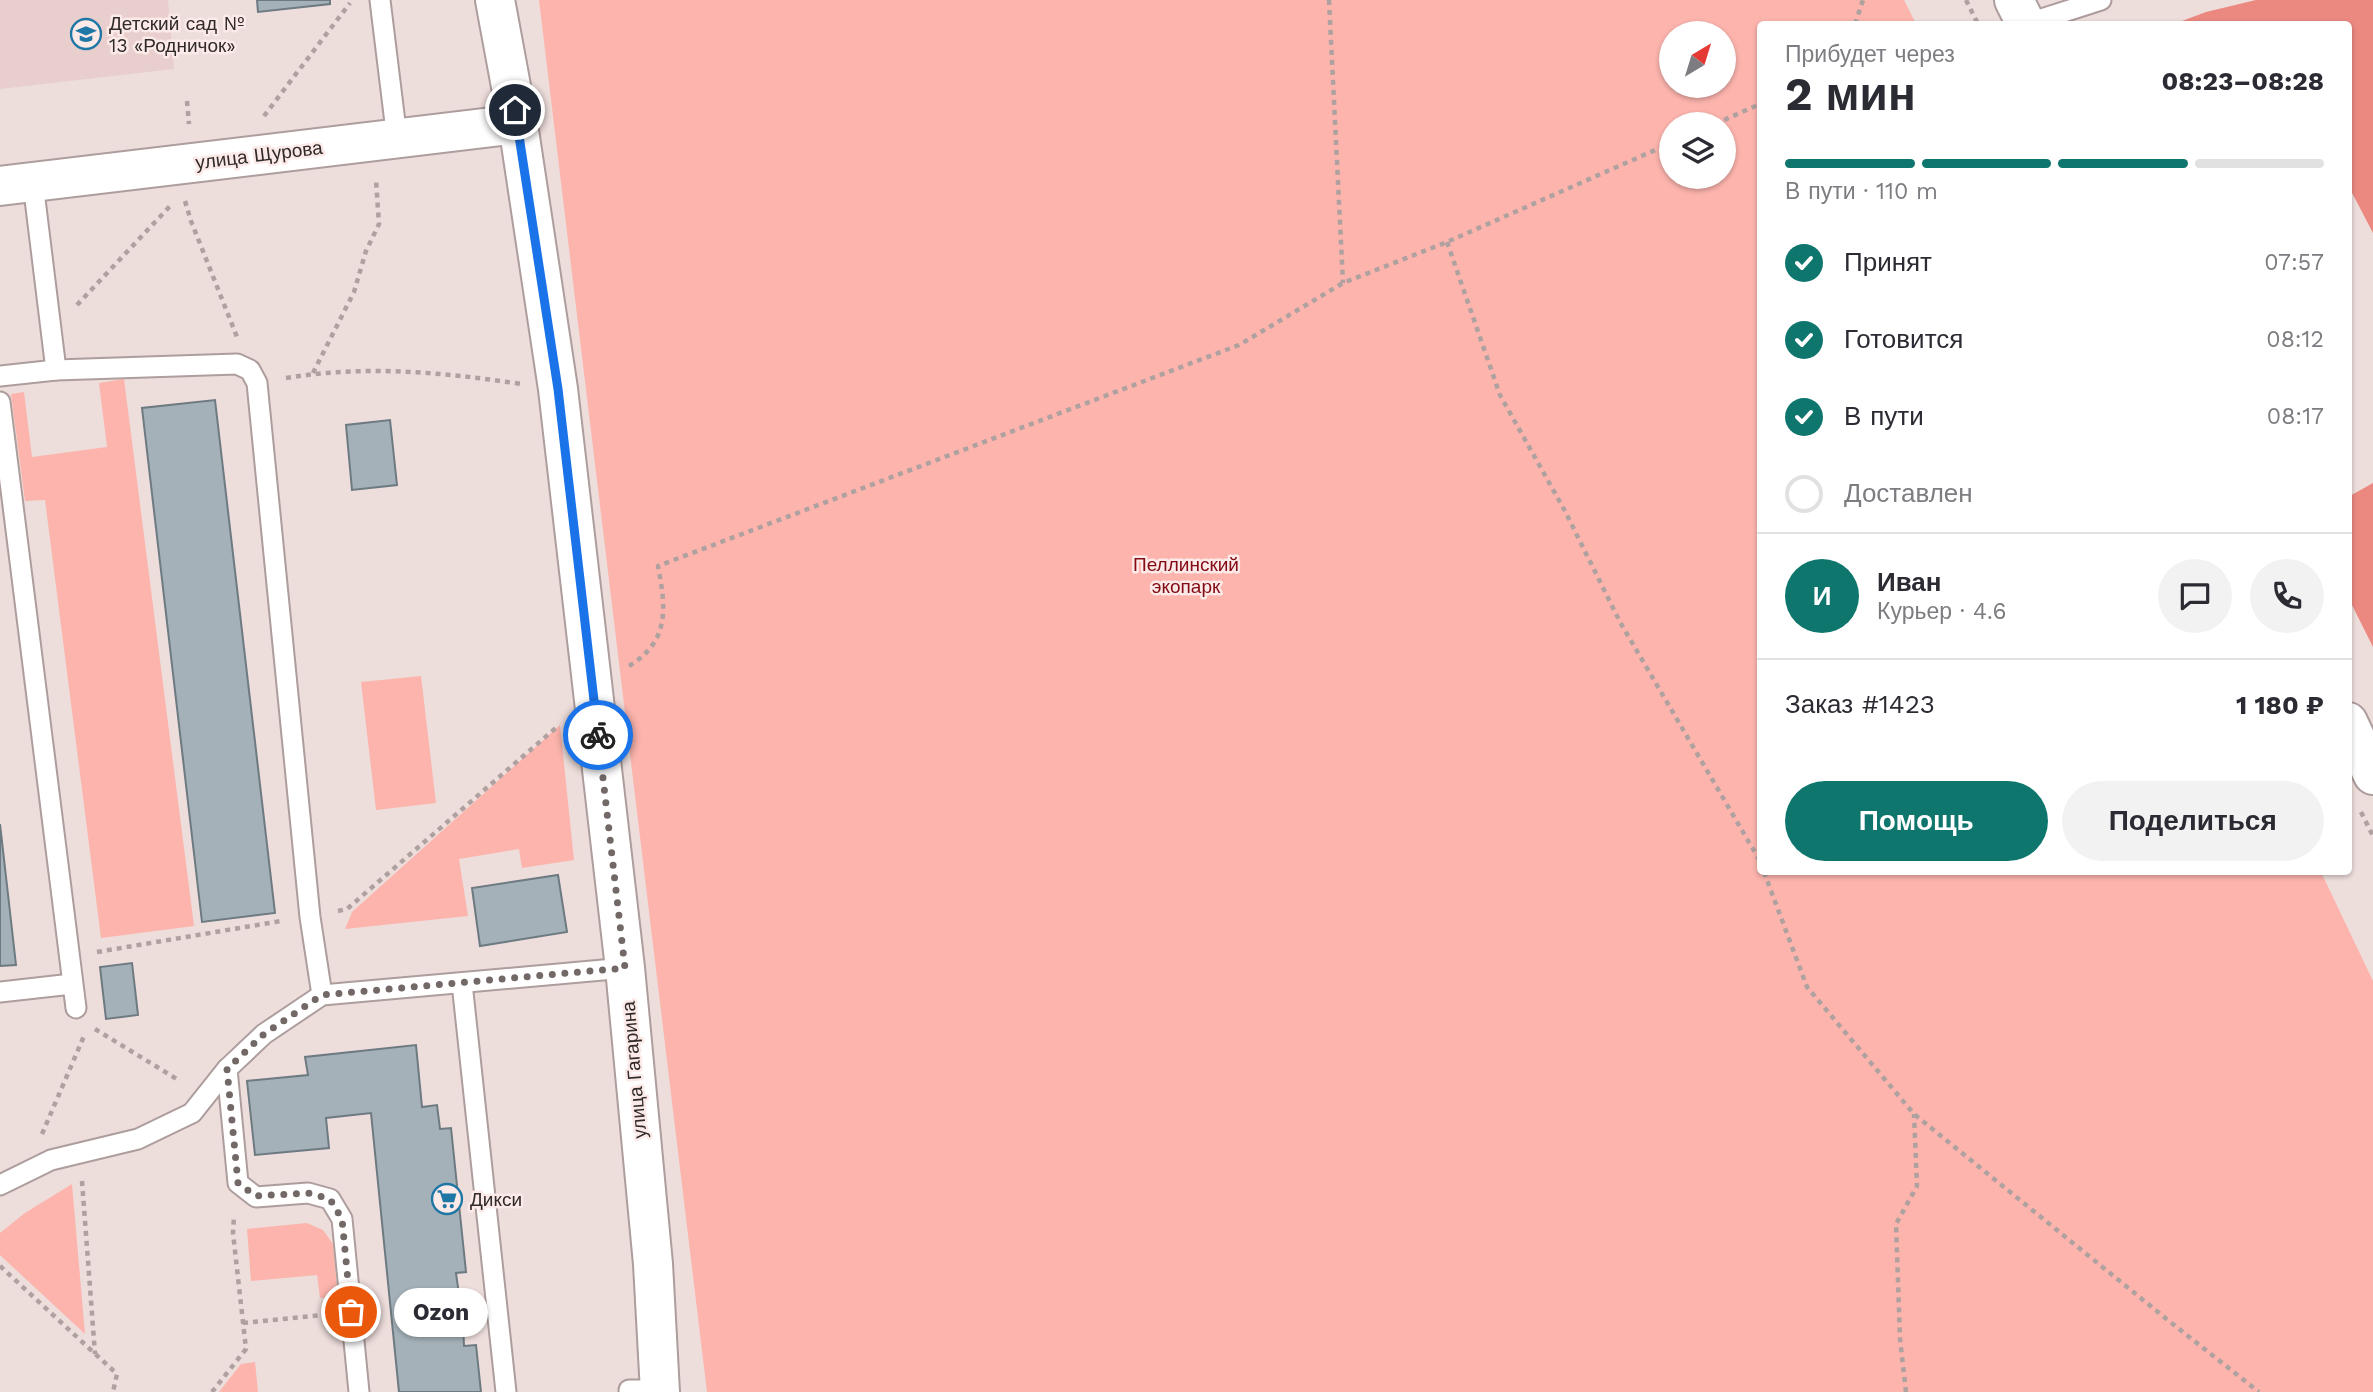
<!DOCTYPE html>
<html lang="ru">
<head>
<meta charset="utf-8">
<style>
  body { margin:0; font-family:"Work Sans",sans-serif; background:#f2f2f3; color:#2b2b33; height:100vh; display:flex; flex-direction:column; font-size:26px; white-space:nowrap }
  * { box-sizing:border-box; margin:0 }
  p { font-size:23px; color:#7c7c81 }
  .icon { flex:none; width:38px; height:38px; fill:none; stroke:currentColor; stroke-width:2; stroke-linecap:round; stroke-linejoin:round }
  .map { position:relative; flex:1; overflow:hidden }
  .sheet { position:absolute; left:1757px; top:21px; width:595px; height:854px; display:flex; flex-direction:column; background:#fff; border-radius:7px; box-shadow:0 2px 5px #0004 }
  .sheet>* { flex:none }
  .needle { width:46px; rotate:38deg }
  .tools { position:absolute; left:1659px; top:21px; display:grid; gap:14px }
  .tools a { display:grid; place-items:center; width:77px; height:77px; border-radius:50%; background:#fff; box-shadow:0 2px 5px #0004; font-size:35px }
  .pin { position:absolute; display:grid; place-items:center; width:60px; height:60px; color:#fff; margin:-30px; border:4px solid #fff; border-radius:50%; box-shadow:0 2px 7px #0007 }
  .courier { position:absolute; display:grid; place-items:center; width:70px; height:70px; margin:-35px; border:5px solid #1a73e8; border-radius:50%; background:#fff; color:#222; box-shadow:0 2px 9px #0007 }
  .bubble { position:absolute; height:49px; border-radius:24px; background:#fff; box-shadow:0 2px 5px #0004; font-size:23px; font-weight:700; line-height:49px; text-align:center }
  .head em { font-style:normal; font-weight:700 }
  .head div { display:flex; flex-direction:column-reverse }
  .head { display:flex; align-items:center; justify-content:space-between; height:119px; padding:0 28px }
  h1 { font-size:46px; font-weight:700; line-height:52px }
  .bar { display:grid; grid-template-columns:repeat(4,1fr); gap:10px 7px; align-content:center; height:84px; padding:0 28px }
  .bar i { height:9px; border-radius:5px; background:#e1e1e2 }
  .bar .selected { background:#0f766e }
  .bar p { grid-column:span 4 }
  .line { display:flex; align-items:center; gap:18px; padding:0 28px; border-top:2px solid #e1e1e2 }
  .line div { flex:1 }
  .round { display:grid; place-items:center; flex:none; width:74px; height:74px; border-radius:37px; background:#f2f2f3 }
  ol { padding:0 28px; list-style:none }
  li { display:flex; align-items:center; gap:21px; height:77px }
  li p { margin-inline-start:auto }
  li .icon { padding:7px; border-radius:50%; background:#0f766e; color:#fff; stroke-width:4 }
  li:last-child { color:#7c7c81 }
  li i { width:38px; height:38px; border:4px solid #e1e1e2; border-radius:50% }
  .action { display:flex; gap:14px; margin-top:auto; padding:14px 28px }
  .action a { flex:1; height:80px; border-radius:42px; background:#0f766e; color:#fff; font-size:28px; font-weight:700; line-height:80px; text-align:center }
  .action a+a { background:#f2f2f3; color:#2b2b33 }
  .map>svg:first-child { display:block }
  .built { fill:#e8cfcd }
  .green { fill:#fcb4ad; fill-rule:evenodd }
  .forest { fill:#eb8880 }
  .building { fill:#a4b1b9; stroke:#6e7a82; stroke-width:2 }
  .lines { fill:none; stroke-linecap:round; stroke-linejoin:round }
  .service-casing { stroke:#ad9d9c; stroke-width:23 }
  .minor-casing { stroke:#ad9d9c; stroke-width:42 }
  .tertiary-casing { stroke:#ad9d9c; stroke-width:42 }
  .path { stroke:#aea19f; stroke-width:4.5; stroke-dasharray:5 5; stroke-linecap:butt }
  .service { stroke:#fff; stroke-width:19 }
  .minor { stroke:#fff; stroke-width:38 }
  .tertiary { stroke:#fff; stroke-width:38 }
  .done { stroke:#726967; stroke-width:7; stroke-dasharray:0 12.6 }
  .route { stroke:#1a73e8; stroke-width:9 }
  .labels { text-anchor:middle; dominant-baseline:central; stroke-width:5; stroke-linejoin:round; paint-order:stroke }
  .poi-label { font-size:19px; fill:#302a29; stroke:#fbeae8; text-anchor:start }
  .street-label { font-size:19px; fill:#302a29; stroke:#fbeae8 }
  .park-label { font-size:19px; fill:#840a14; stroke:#fbeae8 }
</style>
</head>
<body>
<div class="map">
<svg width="2373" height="1392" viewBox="0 0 2373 1392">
  <rect width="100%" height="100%" fill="#eddddb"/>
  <path class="built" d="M0 0H168L174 69 0 89Z"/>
  <g class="green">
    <path d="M539 0H1904L1916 24H1760V872H2321L2373 981V1392H707ZM1671 33H1724V86H1671ZM1671 124H1724V177H1671Z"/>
    <path d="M124 379 194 926 101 938 45 500 25 501 11 394 24 392 32 457 107 447 99 383Z"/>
    <path d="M421 676 436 803 376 810 361 682Z"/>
    <path d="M560 725 574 860 522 868 519 849 459 859 468 916 345 929 352 912Z"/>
    <path d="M72 1184 85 1334 0 1255V1233L25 1213Z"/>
    <path d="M307 1223 323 1230 333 1244 338 1297 320 1298 317 1275 251 1281 247 1229Z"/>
    <path d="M255 1362 258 1392H219L241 1364Z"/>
  </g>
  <g class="forest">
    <path d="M2256 0H2373V233L2349 187 2348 24H2174L2206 12Z"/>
    <path d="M2373 483V647L2349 599 2348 497Z"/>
  </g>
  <g class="building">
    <path d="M257 0H330V4L258 12Z"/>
    <path d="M215 400 275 913 202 922 142 408Z"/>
    <path d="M390 420 397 485 352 490 346 425Z"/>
    <path d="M0 824 16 965 0 966Z"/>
    <path d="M558 875 567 932 480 946 472 888Z"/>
    <path d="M132 963 138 1015 106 1019 100 967Z"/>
    <path d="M416 1045 422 1107 437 1105 440 1129 451 1128 466 1272 456 1273 459 1295 469 1294 472 1323 463 1324 464 1346 476 1345 481 1392H399L371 1113 326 1118 329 1148 255 1155 247 1081 308 1075 305 1057Z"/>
  </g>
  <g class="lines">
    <g class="service-casing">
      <g id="service">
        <path d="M380 0 397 139"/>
        <path d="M2026 24 2101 0"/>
        <path d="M33 183 56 370"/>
        <path d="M0 376 56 370 237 364 250 370 257 383 310 917 322 995"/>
        <path d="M0 402 76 1008"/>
        <path d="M462 983 506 1392"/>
        <path d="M0 992 72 984"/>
        <path d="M227 1069 238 1183 256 1197 308 1193 330 1199 342 1219 359 1392"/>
        <path d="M0 1185 51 1160 138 1139 192 1113 227 1069 264 1034 322 995 625 968"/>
        <path d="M629 1390H660"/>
      </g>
    </g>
    <g class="minor-casing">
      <g id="minor">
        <path d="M495 0 518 124 558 389 625 968 653 1264 660 1392"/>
        <path d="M0 186 518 124"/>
      </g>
    </g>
    <g class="tertiary-casing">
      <g id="tertiary">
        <path d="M2014 0 2026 24"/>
        <path d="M2348 722 2373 775"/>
      </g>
    </g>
    <g class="path">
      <path d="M1329 0 1343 283"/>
      <path d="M1966 0 1978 24"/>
      <path d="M1855 24 1863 0"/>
      <path d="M187 101 189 124"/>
      <path d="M264 116 350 3"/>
      <path d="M1715 124 1760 104"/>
      <path d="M185 201 191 221 237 337"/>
      <path d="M1447 242 1500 395 1565 511 1620 622 1760 861"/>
      <path d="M77 305 172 204"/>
      <path d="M313 373 354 292 366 251 379 224 376 180"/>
      <path d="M286 378C366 365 441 372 521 384"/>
      <path d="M629 666C670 641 666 608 658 566L1239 345 1343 283 1447 242 1671 143"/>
      <path d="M2361 812 2373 836"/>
      <path d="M1764 872 1807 987 1914 1114 2169 1321 2259 1392"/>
      <path d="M338 911 347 909 558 726"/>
      <path d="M97 952 281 921"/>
      <path d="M95 1029 180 1081"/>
      <path d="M42 1134 84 1036"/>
      <path d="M82 1181 95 1354"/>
      <path d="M0 1266 117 1374 113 1392"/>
      <path d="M243 1323 322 1315"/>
      <path d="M212 1392 246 1349 233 1233 234 1216"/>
      <path d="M1906 1392 1900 1339 1896 1224 1917 1186 1914 1114"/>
    </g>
    <use href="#service" class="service"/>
    <use href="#minor" class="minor"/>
    <use href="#tertiary" class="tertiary"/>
  </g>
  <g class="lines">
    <path class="done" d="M351 1312 342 1219 330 1199 308 1193 256 1196 238 1183 227 1069 264 1034 322 995 625 968 598 735"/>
    <path class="route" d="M515 110 558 389 598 735"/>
  </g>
  <defs>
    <g id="school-ring" transform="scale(1.575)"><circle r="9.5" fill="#fbeae8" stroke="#1f77a6" stroke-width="1.5"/><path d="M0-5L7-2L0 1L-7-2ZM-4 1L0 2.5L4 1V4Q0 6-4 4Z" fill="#1f77a6"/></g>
    <g id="supermarket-ring" transform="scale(1.575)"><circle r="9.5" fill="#fbeae8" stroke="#1f77a6" stroke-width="1.5"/><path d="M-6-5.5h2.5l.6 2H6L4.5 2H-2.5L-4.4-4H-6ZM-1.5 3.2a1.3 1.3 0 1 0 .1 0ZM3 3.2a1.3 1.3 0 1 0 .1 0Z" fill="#1f77a6"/></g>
  </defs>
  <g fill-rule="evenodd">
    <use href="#school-ring" x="86" y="34"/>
    <use href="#supermarket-ring" x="447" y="1199"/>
  </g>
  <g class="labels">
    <g class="poi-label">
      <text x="109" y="23">Детский сад №<tspan x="109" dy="22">13 «Родничок»</tspan></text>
      <text x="470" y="1199">Дикси</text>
    </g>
    <g class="street-label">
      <text transform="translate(259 155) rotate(-7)">улица Щурова</text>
      <text transform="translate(634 1070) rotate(-95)">улица Гагарина</text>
    </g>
    <g class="park-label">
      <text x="1186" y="564">Пеллинский<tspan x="1186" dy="22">экопарк</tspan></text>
    </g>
  </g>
</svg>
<div class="tools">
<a><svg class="needle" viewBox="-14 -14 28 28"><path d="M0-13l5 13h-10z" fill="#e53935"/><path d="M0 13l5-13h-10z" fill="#7c7c81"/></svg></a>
<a><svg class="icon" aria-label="layers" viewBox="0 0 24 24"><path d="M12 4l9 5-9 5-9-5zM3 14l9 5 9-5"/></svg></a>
</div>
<div class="pin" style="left:351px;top:1312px;background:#ea580c"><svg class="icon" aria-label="bag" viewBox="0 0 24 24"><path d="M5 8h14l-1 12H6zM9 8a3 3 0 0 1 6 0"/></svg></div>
<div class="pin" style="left:515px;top:110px;background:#1f2937"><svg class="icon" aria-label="home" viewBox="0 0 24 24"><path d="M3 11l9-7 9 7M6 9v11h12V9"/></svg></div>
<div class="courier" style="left:598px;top:735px"><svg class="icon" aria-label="bike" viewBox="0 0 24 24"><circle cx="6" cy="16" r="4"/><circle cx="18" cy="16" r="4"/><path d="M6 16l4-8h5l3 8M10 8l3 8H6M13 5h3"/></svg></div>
<div class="bubble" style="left:394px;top:1288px;width:94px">Ozon</div>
<section class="sheet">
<div class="head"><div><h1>2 мин</h1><p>Прибудет через</p></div><em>08:23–08:28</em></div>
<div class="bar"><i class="selected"></i><i class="selected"></i><i class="selected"></i><i></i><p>В пути · 110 m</p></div>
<ol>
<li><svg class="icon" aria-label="check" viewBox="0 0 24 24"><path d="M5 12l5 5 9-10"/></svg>Принят<p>07:57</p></li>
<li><svg class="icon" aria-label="check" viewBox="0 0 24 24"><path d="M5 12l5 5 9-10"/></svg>Готовится<p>08:12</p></li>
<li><svg class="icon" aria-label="check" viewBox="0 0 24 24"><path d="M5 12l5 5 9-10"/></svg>В пути<p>08:17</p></li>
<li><i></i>Доставлен</li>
</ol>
<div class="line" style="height:126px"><b class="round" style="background:#0f766e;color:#fff">И</b><div><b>Иван</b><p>Курьер · 4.6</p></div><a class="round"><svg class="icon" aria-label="chat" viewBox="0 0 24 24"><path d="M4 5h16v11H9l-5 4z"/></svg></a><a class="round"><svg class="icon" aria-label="phone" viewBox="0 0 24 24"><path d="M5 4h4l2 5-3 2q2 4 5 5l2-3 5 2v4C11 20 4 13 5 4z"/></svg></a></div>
<div class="line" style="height:91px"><div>Заказ #1423</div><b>1 180 ₽</b></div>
<div class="action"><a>Помощь</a><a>Поделиться</a></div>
</section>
</div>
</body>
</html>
